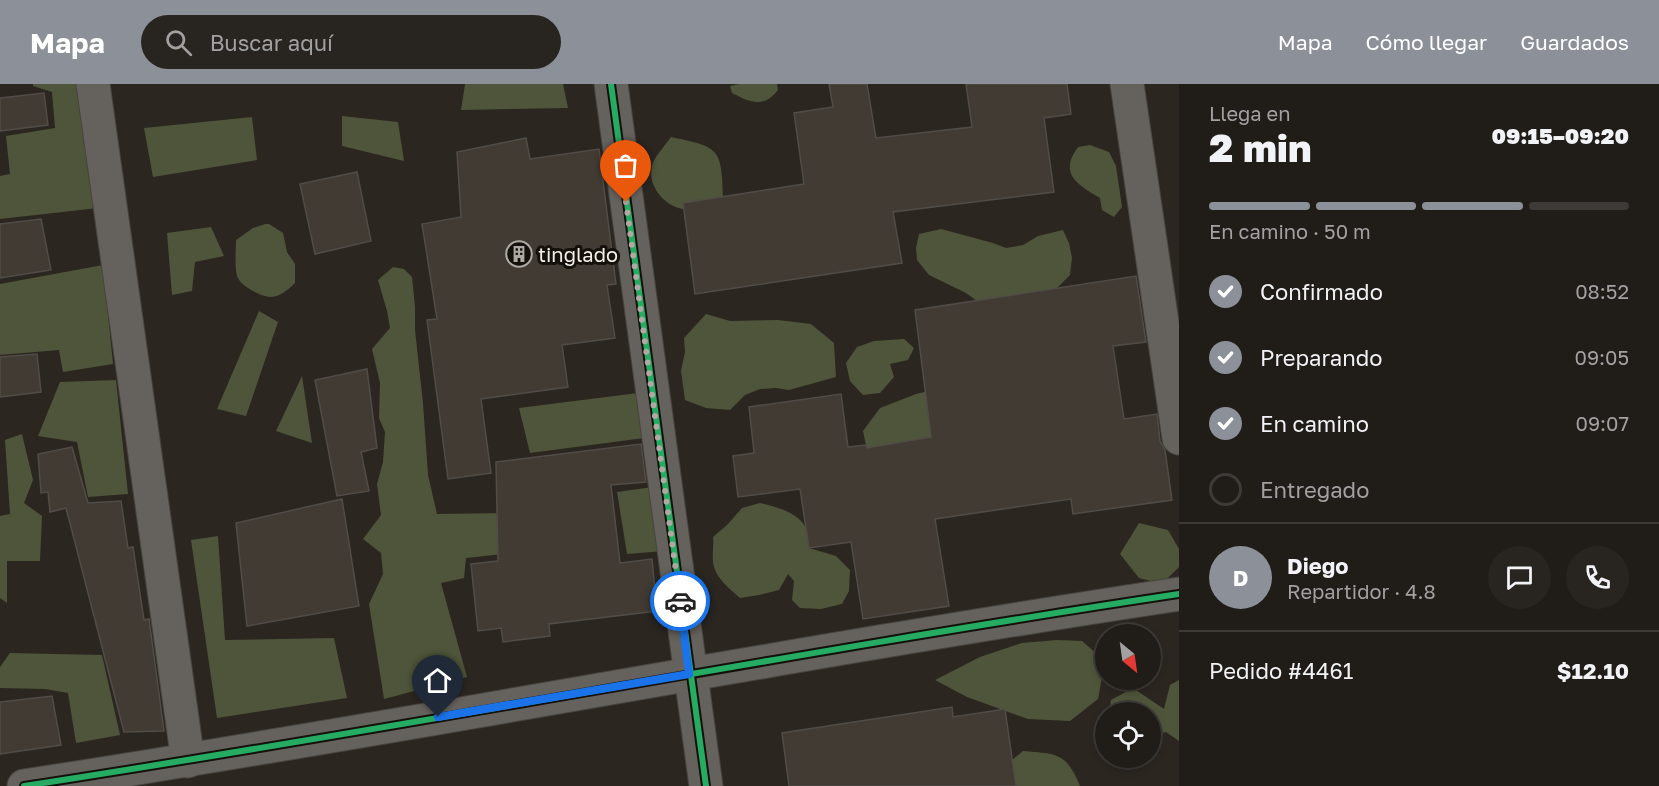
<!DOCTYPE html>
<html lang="es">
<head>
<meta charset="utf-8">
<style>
  body { margin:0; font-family:"Golos Text",sans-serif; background:#282521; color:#f1f3f6; height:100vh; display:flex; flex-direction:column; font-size:22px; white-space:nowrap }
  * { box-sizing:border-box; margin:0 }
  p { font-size:20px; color:#a2a1a2 }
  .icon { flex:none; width:33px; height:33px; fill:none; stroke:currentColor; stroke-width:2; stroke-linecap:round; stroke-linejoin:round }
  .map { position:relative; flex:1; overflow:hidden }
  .drawer { display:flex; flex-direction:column; background:#201c18; width:480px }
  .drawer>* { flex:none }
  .needle { width:39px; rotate:151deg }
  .fabs { position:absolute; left:1095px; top:540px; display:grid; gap:12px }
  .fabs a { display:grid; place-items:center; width:66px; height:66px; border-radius:50%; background:#201c18; box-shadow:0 3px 9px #0003,0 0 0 2px #3d3a37; font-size:30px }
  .pin { position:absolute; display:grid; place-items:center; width:51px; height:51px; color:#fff; margin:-62px -26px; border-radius:50% 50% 50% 0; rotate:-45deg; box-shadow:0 0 6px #0007 }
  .pin .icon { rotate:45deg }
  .courier { position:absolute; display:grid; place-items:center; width:60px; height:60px; margin:-30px; border:4px solid #1a73e8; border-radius:50%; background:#fff; color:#222; box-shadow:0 2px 8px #0007 }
  .overview em { font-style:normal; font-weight:800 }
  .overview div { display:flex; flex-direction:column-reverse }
  .overview { display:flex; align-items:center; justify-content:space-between; height:102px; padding:0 30px }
  h1 { font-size:39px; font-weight:800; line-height:45px }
  .bar { display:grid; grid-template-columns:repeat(4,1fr); gap:9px 6px; align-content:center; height:72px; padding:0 30px }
  .bar i { height:8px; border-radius:4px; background:#3d3a37 }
  .bar .selected { background:#8c9099 }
  .bar p { grid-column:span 4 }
  .line { display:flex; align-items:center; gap:15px; padding:0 30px; border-top:2px solid #3d3a37 }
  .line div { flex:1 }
  .round { display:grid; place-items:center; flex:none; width:63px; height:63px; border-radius:32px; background:#282521 }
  ol { padding:0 30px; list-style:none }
  li { display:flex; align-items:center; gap:18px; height:66px }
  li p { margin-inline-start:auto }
  li .icon { padding:6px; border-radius:50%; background:#8c9099; color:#fff; stroke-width:4 }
  li:last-child { color:#a2a1a2 }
  li i { width:33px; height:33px; border:3px solid #3d3a37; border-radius:50% }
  header { display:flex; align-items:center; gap:36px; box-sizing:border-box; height:84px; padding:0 30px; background:#8c9099; color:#fff }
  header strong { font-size:28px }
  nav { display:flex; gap:33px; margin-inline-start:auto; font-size:21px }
  .search { width:420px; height:54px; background:#282521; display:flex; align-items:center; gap:15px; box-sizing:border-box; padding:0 21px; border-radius:33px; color:#a2a1a2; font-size:22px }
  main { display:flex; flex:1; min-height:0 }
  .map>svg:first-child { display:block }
  .forest { fill:#4f553a }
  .building { fill:#413b34; stroke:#514c47; stroke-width:1.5 }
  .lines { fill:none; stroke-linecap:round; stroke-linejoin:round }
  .minor-casing { stroke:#48443f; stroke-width:35 }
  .minor { stroke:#65615c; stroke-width:33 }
  .cycleway-casing { stroke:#14100c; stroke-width:10 }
  .cycleway { stroke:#26ab63; stroke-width:6 }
  .done { stroke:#aea9a2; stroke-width:6; stroke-dasharray:0 10.8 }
  .route { stroke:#1a73e8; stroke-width:8 }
  .labels { text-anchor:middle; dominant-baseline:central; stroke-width:6; stroke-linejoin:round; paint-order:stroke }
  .poi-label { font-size:20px; fill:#f5efe8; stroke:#14100c; text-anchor:start }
</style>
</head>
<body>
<header>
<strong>Mapa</strong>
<div class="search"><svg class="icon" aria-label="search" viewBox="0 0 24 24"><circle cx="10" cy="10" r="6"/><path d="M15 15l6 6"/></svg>Buscar aquí</div>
<nav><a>Mapa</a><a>Cómo llegar</a><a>Guardados</a></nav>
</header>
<main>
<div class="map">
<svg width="1179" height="702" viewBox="0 0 1179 702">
  <rect width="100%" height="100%" fill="#2b2620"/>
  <g class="forest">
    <path d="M33 0H80L98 124 0 135V92L10 90 6 52 55 44 52 8 33 2Z"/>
    <path d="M465 0H563L568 24 461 26Z"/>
    <path d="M739 0H777L778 6C764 24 751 19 732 9L730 2Z"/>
    <path d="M342 32 398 38 404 77 342 62Z"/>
    <path d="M252 33 257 76 153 93 144 44Z"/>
    <path d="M671 53C718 63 722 63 723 113L683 119 684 125C665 123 647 102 652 82 653 75 666 60 671 53Z"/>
    <path d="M1090 61 1109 68 1116 82 1122 123 1114 133 1102 126 1100 114C1078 101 1058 90 1078 63Z"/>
    <path d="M265 140H269L283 149 287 168 295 180V199C289 205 280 213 270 213 262 213 241 202 238 194 234 187 236 164 236 156L253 144Z"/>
    <path d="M211 143 224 172 195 178 192 207 172 211 167 149Z"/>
    <path d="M941 145 993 159 1006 164 1023 161 1038 152 1063 146 1069 159 1072 174 1070 191 1057 204 977 217 966 209 929 191 917 176 916 164 919 150Z"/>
    <path d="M103 181 113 280 63 288 59 266 0 271V200Z"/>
    <path d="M393 183 404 185 412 193 415 223V246L423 319 428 391 437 430 519 429 503 470 466 474 464 494 441 499 467 593 384 615 369 520 383 490 381 469 363 455 381 431 377 400 383 378 385 348 379 334 380 299 372 265 390 244 387 227 378 196Z"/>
    <path d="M259 227 278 238 246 332 217 325Z"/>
    <path d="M706 230 730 237 778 236 811 240 834 259 836 293 789 306 776 304 760 305 745 311 730 326 706 324 685 316 681 287 685 268 684 254Z"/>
    <path d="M904 255 914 264 908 276 890 280 894 293 880 309 863 311 850 297 846 279 857 263 874 257Z"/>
    <path d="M302 292 312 359 276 347Z"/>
    <path d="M116 296 128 410 88 413 77 358 38 352 60 298Z"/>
    <path d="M937 305 970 341 880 376 866 361 863 347 880 324 916 310Z"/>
    <path d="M646 308 652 353 530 369 519 324Z"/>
    <path d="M22 350 33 396 24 419 42 432 40 477H7V519L0 514V432L10 430 5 356Z"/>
    <path d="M653 403 664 467 627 470 617 408Z"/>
    <path d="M760 419C776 423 798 428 806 444 808 449 808 458 809 464L836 472 850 486 849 507 842 520 821 525 800 524 792 516 794 497 788 490 779 506 759 511 740 514C729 504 715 494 713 478 712 470 714 461 713 453L727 441 742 424Z"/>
    <path d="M1139 439 1168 446 1179 465V483L1162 500 1139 494 1120 470Z"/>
    <path d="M218 452 225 556 334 554 347 614 217 634 191 456Z"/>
    <path d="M1057 556 1082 557 1105 577 1098 615 1070 637 1028 635 967 613 935 596 980 573 1022 559Z"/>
    <path d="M10 569 102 571 120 651 76 659 68 609 45 605 0 604V583Z"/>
    <path d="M1179 596V657L1166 648 1151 653 1150 628H1109L1111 616 1133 604 1164 625 1170 601Z"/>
    <path d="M1023 667C1057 670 1066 668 1080 702H1016L1012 676Z"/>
  </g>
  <g class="building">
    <path d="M829 0H867L876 54 972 43 966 0H1067L1071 30 1044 34 1054 108 893 128 902 179 695 210 683 119 804 100 794 29 833 23Z"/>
    <path d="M44 9 48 41 0 47V14Z"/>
    <path d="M526 54 530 75 599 65 616 200 607 201 615 254 562 261 568 303 481 315 491 389 448 395 427 236 437 235 422 140 461 133 457 68Z"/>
    <path d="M357 88 371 157 315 170 300 100Z"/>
    <path d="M41 135 51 186 0 194V140Z"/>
    <path d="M1136 192 1146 258 1113 262 1124 335 1157 330 1160 357 1165 366 1172 416 1073 430 1071 415 935 435 949 522 863 535 851 458 809 464 800 405 738 413 733 372 754 369 749 323 841 310 848 363 866 361 867 364 931 353 915 226Z"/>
    <path d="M37 270 41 308 0 313V273Z"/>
    <path d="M367 285 377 364 361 368 369 407 337 412 315 296Z"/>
    <path d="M641 360 646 398 611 401 620 479 652 475 657 527 549 540 550 552 503 558 501 544 478 547 471 480 498 477 496 378Z"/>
    <path d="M72 363 88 419 121 417 128 464 133 463 144 536 149 535 164 647 124 648 66 424 50 428 48 408 41 409 38 370Z"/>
    <path d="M342 415 359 522 247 542 236 439Z"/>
    <path d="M52 612 61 661 0 670V618Z"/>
    <path d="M952 623 953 633 1005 625 1016 702H789L782 649Z"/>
  </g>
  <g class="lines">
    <g class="minor-casing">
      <g id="minor">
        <path d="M93 0 188 677"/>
        <path d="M611 0 706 702"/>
        <path d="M1127 0 1179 354"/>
        <path d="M24 702C410 643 793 568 1179 510"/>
      </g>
    </g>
    <use href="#minor" class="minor"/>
    <g class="cycleway-casing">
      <g id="cycleway">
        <path d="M611 0 706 702"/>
        <path d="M24 702C410 643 793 568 1179 510"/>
      </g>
    </g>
    <use href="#cycleway" class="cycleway"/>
  </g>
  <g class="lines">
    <path class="done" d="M626 118 680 517"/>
    <path class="route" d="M438 633 689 590 680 517"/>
  </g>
  <defs>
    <g id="building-ring" transform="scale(1.35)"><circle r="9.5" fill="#14100c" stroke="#aea9a2" stroke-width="1.5"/><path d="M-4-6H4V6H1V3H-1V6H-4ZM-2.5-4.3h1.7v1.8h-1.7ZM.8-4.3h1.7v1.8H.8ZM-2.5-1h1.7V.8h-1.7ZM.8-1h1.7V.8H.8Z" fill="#aea9a2"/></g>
  </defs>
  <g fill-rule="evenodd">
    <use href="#building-ring" x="519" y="170"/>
  </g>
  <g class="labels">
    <g class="poi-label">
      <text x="538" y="170">tinglado</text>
    </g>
  </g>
</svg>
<div class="fabs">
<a><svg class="needle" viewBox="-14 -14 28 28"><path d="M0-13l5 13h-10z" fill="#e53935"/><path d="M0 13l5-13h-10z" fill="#a2a1a2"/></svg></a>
<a><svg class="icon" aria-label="locate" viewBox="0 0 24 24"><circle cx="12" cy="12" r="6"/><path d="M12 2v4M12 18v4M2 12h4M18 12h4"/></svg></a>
</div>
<div class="pin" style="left:626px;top:118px;background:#ea580c"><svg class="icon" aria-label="bag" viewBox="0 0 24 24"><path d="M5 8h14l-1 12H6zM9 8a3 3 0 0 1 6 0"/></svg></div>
<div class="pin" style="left:438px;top:633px;background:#1f2937"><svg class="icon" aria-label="home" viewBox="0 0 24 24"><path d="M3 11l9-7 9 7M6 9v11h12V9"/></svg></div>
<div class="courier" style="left:680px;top:517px"><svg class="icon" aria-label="car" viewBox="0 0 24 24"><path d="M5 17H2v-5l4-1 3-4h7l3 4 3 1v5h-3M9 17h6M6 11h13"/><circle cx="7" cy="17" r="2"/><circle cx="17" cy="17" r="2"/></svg></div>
</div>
<section class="drawer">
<div class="overview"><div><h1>2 min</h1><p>Llega en</p></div><em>09:15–09:20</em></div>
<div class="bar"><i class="selected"></i><i class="selected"></i><i class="selected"></i><i></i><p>En camino · 50 m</p></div>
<ol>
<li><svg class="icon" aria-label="check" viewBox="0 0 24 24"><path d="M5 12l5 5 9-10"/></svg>Confirmado<p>08:52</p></li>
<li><svg class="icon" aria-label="check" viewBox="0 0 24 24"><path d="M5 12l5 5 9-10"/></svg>Preparando<p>09:05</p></li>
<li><svg class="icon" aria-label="check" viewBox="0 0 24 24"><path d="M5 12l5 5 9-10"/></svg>En camino<p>09:07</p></li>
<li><i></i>Entregado</li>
</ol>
<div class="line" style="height:108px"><b class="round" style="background:#8c9099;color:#fff">D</b><div><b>Diego</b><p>Repartidor · 4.8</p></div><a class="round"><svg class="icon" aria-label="chat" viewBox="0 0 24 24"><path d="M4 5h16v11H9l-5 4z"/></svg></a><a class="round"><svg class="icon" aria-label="phone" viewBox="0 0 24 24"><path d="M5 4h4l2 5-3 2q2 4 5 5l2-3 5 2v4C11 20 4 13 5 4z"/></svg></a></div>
<div class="line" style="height:78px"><div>Pedido #4461</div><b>$12.10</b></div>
</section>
</main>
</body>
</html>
